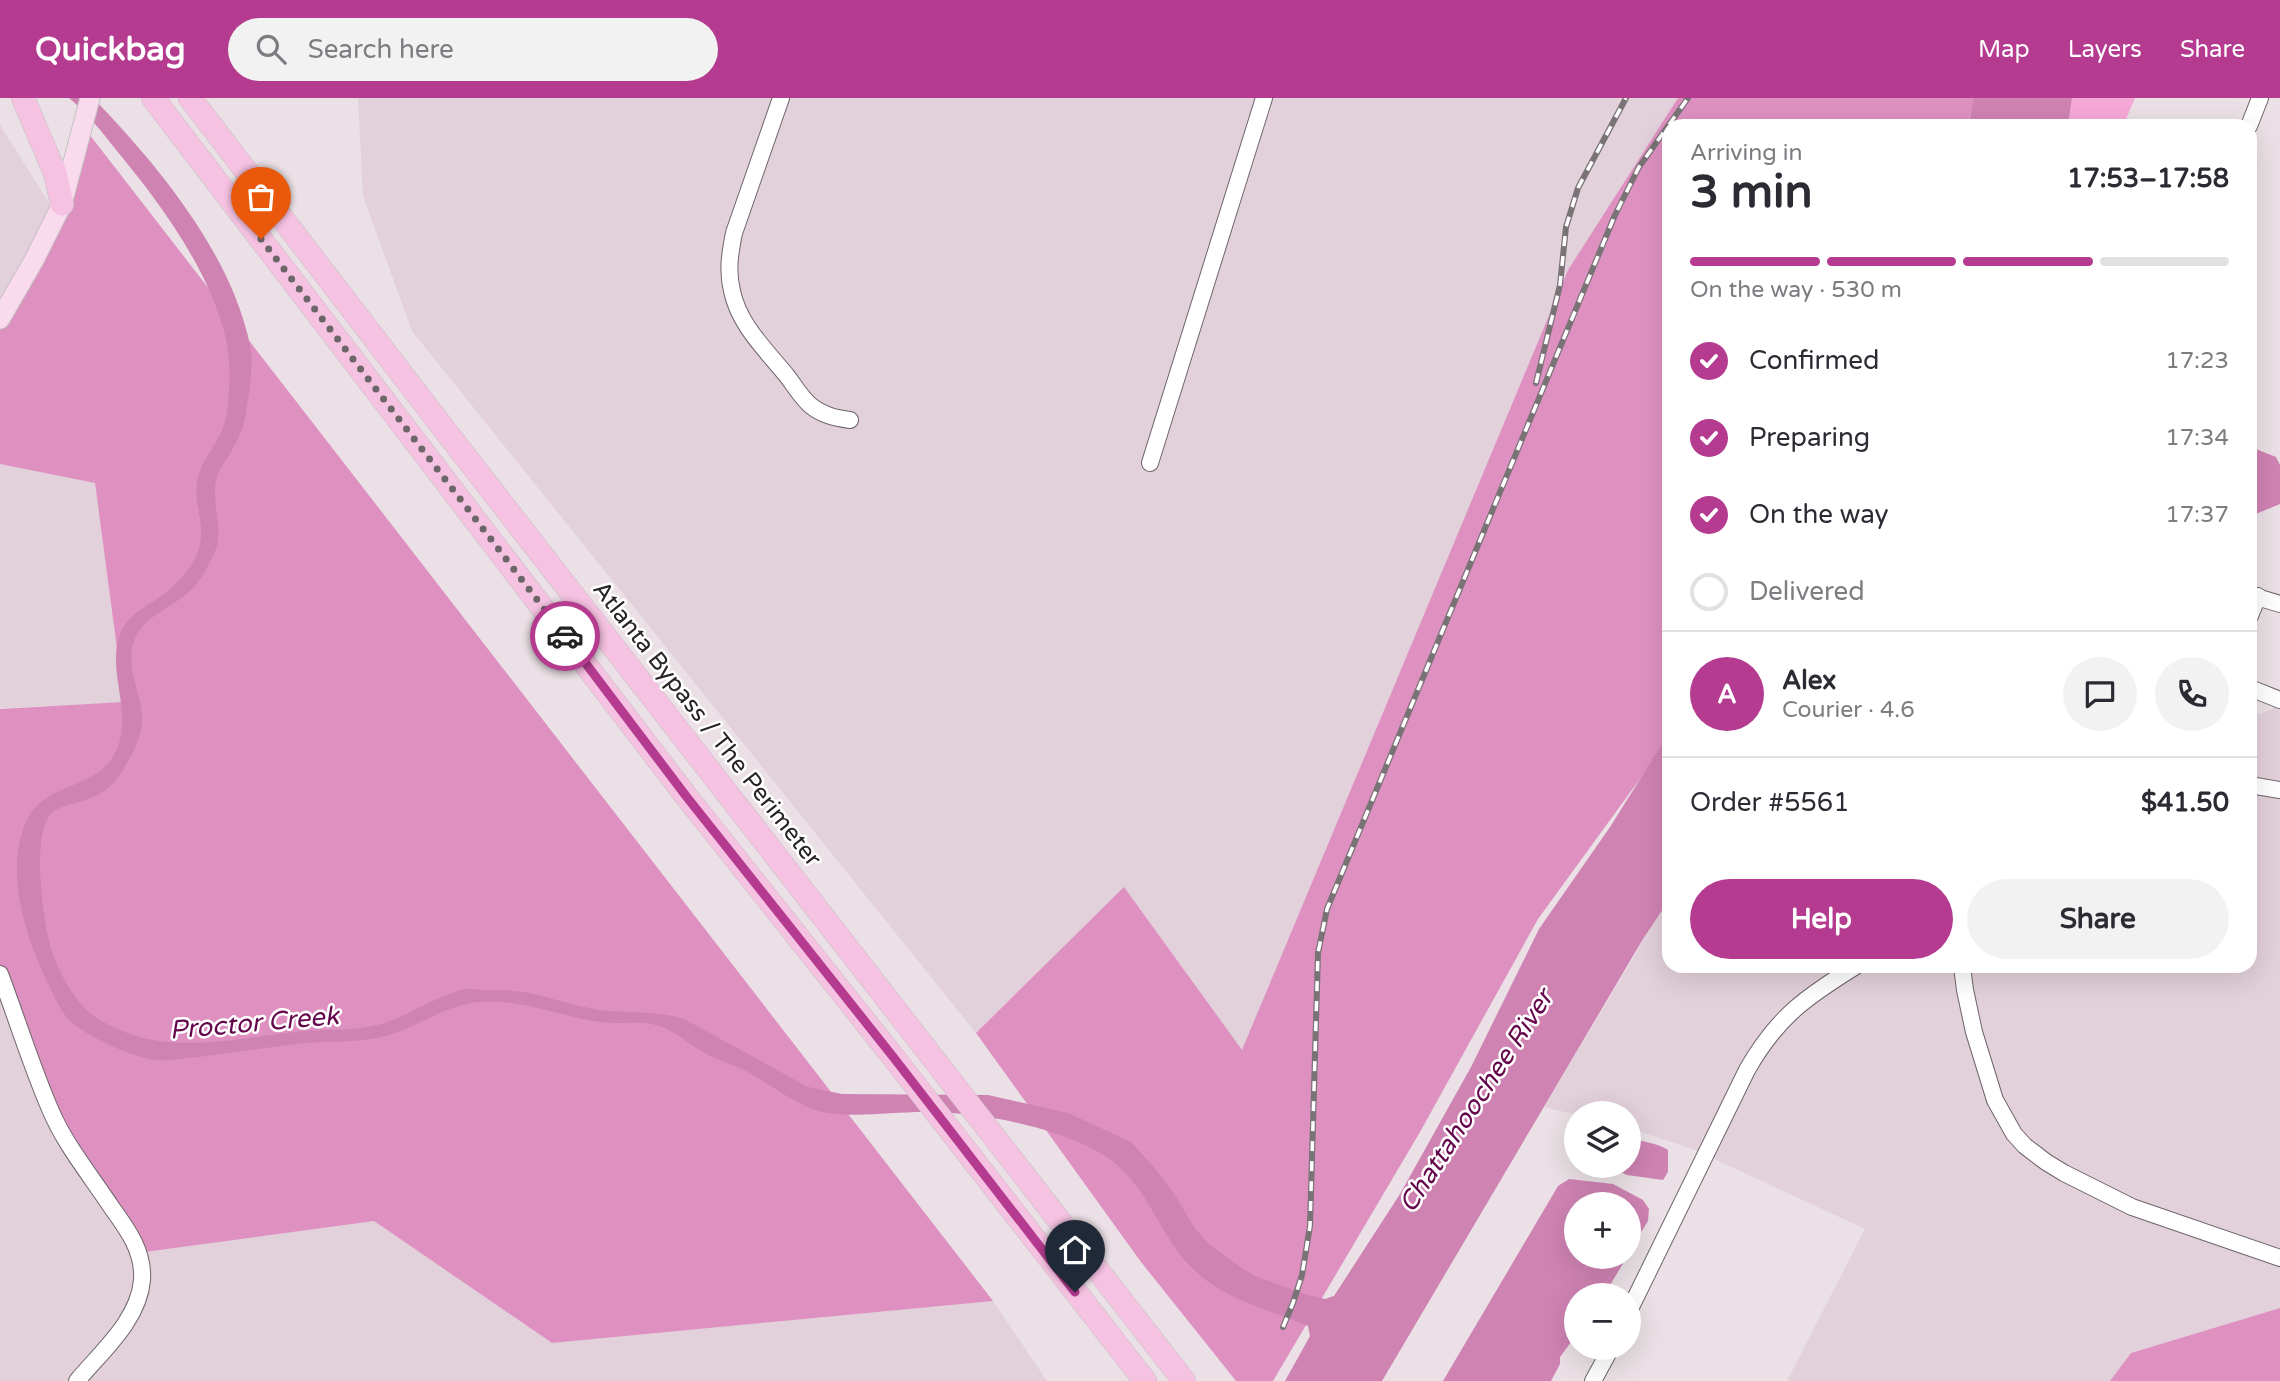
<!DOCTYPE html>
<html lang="en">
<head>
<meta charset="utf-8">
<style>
  body { margin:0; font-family:"Varela Round",sans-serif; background:#f2f2f3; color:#2b2b33; height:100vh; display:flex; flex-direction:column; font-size:26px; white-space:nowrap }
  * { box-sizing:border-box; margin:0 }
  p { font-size:23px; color:#7c7c81 }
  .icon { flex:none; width:38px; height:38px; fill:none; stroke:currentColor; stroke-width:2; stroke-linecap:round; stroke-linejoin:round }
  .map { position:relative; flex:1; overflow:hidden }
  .sheet { position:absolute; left:1662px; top:21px; width:595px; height:854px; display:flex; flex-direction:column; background:#fff; border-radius:21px; box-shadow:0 7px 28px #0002 }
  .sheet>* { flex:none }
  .fabs { position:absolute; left:1564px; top:1003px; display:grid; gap:14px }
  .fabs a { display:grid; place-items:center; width:77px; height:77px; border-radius:50%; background:#fff; box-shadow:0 7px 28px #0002; font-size:35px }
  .pin { position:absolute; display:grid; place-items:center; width:60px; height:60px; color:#fff; margin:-72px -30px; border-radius:50% 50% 50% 0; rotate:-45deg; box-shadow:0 0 7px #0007 }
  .pin .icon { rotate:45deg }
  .courier { position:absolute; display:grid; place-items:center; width:70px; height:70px; margin:-35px; border:5px solid #b43b8f; border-radius:50%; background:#fff; color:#222; box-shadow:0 2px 9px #0007 }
  .headline em { font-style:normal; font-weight:700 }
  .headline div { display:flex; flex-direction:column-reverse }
  .headline { display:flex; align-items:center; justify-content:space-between; height:119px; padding:0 28px }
  h1 { font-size:46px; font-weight:700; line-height:52px }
  .bar { display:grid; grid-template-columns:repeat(4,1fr); gap:10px 7px; align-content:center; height:84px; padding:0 28px }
  .bar i { height:9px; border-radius:5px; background:#e1e1e2 }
  .bar .selected { background:#b43b8f }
  .bar p { grid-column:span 4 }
  .line { display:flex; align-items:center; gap:18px; padding:0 28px; border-top:2px solid #e1e1e2 }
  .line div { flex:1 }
  .round { display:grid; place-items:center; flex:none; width:74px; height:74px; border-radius:37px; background:#f2f2f3 }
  ol { padding:0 28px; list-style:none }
  li { display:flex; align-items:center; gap:21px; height:77px }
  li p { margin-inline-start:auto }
  li .icon { padding:7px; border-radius:50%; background:#b43b8f; color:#fff; stroke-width:4 }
  li:last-child { color:#7c7c81 }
  li i { width:38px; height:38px; border:4px solid #e1e1e2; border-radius:50% }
  .cta { display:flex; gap:14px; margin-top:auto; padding:14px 28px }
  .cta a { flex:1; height:80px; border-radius:42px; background:#b43b8f; color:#fff; font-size:28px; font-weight:700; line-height:80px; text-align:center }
  .cta a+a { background:#f2f2f3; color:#2b2b33 }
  header { display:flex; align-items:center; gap:42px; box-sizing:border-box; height:98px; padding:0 35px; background:#b43b8f; color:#fff }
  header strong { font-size:33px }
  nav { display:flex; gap:38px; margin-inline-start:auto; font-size:24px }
  .search { width:490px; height:63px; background:#f2f2f3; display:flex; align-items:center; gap:18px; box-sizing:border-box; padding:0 24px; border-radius:38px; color:#7c7c81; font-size:26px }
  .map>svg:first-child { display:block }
  .built { fill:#e2d0da }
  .green { fill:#f6a8d8 }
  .forest { fill:#de91c1 }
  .water { fill:#cf83b3 }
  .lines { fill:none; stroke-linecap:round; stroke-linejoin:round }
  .minor-casing { stroke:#6e656a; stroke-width:18 }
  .major-casing { stroke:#c3c2c2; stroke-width:21 }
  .highway-casing { stroke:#c3c2c2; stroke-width:24 }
  .minor { stroke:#fff; stroke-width:16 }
  .major { stroke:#fadaed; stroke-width:19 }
  .highway { stroke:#f6c2e1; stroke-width:23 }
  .rail-casing { stroke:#797376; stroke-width:6 }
  .rail { stroke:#fff; stroke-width:3.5; stroke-dasharray:10; stroke-linecap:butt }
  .done { stroke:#6c6669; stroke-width:7; stroke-dasharray:0 12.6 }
  .route { stroke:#b43b8f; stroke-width:9 }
  .labels { text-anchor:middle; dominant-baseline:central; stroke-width:5; stroke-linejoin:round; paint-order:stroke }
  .street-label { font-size:24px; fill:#282426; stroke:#fff }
  .water-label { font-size:26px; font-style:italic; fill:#64064c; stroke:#fff }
</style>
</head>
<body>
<header>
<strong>Quickbag</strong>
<div class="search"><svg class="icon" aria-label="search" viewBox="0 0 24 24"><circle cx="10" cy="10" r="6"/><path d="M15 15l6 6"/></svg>Search here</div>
<nav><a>Map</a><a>Layers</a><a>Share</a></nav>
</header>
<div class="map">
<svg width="2280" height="1283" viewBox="0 0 2280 1283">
  <rect width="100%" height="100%" fill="#eae0e5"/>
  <g class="built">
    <path d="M358 0H1678L1568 172 1242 953 1124 790 976 935 412 233 363 98Z"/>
    <path d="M0 27 61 124 0 221Z"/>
    <path d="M0 366 95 385 124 605 0 610Z"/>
    <path d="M2280 606V1210L2131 1255 2110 1283H1787L1865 1131 1693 1051 1629 1030V1015H1577V1017L1544 1009 1631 864 1669 794 1670 868H2250L2251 614 2262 616Z"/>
    <path d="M0 892 137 1154 374 1123 552 1245 993 1203 1047 1283H0Z"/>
  </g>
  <path class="green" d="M2072 0H2135L2123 28H2068Z"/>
  <g class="forest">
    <path d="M1678 0H1975L1967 28H1670L1669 641 1538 821 1420 1034 1273 1283H1236L1141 1164 976 935 1124 789 1242 952 1568 172Z"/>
    <path d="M79 23 993 1203 552 1245 374 1123 137 1155 13 933 0 892V611L124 604 95 385 0 366V221L61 124Z"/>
    <path d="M2280 1210V1283H2110L2131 1255Z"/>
  </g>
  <g class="water">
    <path d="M69 0H93C157 66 231 155 250 247 254 267 249 294 246 314 245 327 238 342 231 354 226 364 218 371 216 383 211 409 226 433 213 458 207 470 200 484 190 493 172 510 143 518 134 543 125 567 140 593 142 617 144 633 135 651 127 665 113 690 103 697 76 705 68 707 59 709 53 714 30 733 43 826 52 853 58 872 68 890 80 905 90 918 106 926 122 933 181 957 244 938 305 933 330 931 357 933 381 926 407 919 443 894 467 891 473 890 478 892 484 892 501 892 517 892 534 896 559 902 584 911 609 913 635 915 658 913 684 921L808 989 842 996 988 997 1068 1015 1131 1044 1153 1068 1175 1097 1194 1129 1208 1145 1239 1168 1255 1178 1308 1197 1325 1201 1334 1198 1400 1096 1471 969 1539 831 1610 729 1669 635V802L1643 841 1382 1283H1285L1310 1238 1308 1228C1268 1211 1224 1202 1192 1170 1153 1130 1148 1079 1093 1051 1044 1026 977 1014 923 1014 894 1014 850 1020 822 1014 796 1007 774 989 751 976 736 967 719 963 705 955 688 946 675 932 656 927 638 922 619 927 600 924 557 918 515 898 471 905 438 911 410 934 377 940 351 945 323 943 296 946 254 951 213 958 171 962 166 962 159 963 154 962 132 959 83 937 68 921 58 909 52 893 45 879 24 835 5 771 26 724 45 681 98 694 116 653 134 615 106 573 120 536 127 517 149 507 164 496 176 487 188 474 195 460 210 431 193 413 197 384 201 359 223 343 227 314 230 289 231 261 225 237 208 170 160 105 117 53 102 34 87 15 69 0Z"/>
    <path d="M1974 0H2072L2068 28H1968Z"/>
    <path d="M2251 349 2276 359 2280 367V406L2251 418Z"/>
    <path d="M1629 1038C1642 1045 1657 1044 1668 1052V1074L1663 1082 1627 1077 1607 1068H1629Z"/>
    <path d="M1569 1081 1613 1086 1643 1102 1649 1111 1648 1123 1629 1154V1106H1577V1158L1627 1159 1604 1197H1577V1236L1560 1259V1266L1551 1283H1443L1558 1088Z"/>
  </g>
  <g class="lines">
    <g class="minor-casing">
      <g id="minor">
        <path d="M781 0 734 135C730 155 727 173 732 193 739 227 766 252 787 278 794 287 801 299 810 307 822 317 835 320 850 322"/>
        <path d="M2249 28 2260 0"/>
        <path d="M1150 365 1264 0"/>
        <path d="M2250 497 2280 506"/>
        <path d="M2250 518 2258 498"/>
        <path d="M2250 590 2280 602"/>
        <path d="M2250 687 2280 692"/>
        <path d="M1962 868 1965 892 1974 934 1995 1002 2014 1036 2025 1048 2046 1064 2064 1075 2132 1109 2280 1160"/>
        <path d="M0 876C17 921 31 967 50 1011 65 1047 91 1078 112 1110 128 1132 144 1154 142 1182 139 1222 101 1254 77 1283"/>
        <path d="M1629 1213 1747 972C1777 919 1806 899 1856 868"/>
        <path d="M1593 1283 1611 1250"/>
      </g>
    </g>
    <g class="major-casing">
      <path id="major" d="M0 221 34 162 62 106 90 0"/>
    </g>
    <g class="highway-casing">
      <g id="highway">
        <path d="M23 0 55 75 62 106"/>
        <path d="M153 0 686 698 894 960 1145 1283"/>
        <path d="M190 0 444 331 1184 1283"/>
      </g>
    </g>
    <use href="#minor" class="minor"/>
    <use href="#major" class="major"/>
    <use href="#highway" class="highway"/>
    <g class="rail-casing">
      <g id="rail">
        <path d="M1536 285 1560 187 1566 129 1578 90 1626 0"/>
        <path d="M1283 1229 1293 1205 1302 1177 1310 1128 1318 855 1327 811 1615 117 1639 69 1688 0"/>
      </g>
    </g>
    <use href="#rail" class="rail"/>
  </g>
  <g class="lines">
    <path class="done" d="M261 141 565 538"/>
    <path class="route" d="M565 538 686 698 894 960 1075 1194"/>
  </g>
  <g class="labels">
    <g class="street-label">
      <text transform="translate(707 626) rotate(52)">Atlanta Bypass / The Perimeter</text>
    </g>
    <g class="water-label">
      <text transform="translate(254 925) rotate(-5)">Proctor Creek</text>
      <text transform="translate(1476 1003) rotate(-57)">Chattahoochee River</text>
    </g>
  </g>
</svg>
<div class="fabs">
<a><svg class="icon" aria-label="layers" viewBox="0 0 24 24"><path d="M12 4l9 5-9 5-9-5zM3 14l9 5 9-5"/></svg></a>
<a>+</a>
<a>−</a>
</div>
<div class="pin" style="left:261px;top:141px;background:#ea580c"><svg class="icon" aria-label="bag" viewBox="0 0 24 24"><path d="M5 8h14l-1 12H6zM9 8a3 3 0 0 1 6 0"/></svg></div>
<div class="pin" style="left:1075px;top:1194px;background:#1f2937"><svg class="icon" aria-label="home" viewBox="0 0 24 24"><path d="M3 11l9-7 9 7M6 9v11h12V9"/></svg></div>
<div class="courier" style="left:565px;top:538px"><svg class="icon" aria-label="car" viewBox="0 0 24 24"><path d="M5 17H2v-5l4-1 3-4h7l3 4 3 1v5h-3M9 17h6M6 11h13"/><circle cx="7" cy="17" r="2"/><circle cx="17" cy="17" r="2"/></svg></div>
<section class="sheet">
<div class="headline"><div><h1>3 min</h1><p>Arriving in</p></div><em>17:53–17:58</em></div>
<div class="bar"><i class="selected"></i><i class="selected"></i><i class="selected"></i><i></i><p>On the way · 530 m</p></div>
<ol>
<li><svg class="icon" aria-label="check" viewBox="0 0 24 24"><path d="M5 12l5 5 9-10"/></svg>Confirmed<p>17:23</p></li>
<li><svg class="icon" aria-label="check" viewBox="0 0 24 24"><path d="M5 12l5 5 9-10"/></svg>Preparing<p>17:34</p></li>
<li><svg class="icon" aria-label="check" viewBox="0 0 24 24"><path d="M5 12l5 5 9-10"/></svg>On the way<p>17:37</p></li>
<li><i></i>Delivered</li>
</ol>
<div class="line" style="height:126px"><b class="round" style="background:#b43b8f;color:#fff">A</b><div><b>Alex</b><p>Courier · 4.6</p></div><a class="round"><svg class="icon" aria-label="chat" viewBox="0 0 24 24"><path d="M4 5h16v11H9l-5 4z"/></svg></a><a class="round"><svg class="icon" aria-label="phone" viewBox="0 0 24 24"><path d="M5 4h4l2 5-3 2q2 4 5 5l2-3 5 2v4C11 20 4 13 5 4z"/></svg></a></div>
<div class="line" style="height:91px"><div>Order #5561</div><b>$41.50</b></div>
<div class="cta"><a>Help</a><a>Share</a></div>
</section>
</div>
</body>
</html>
